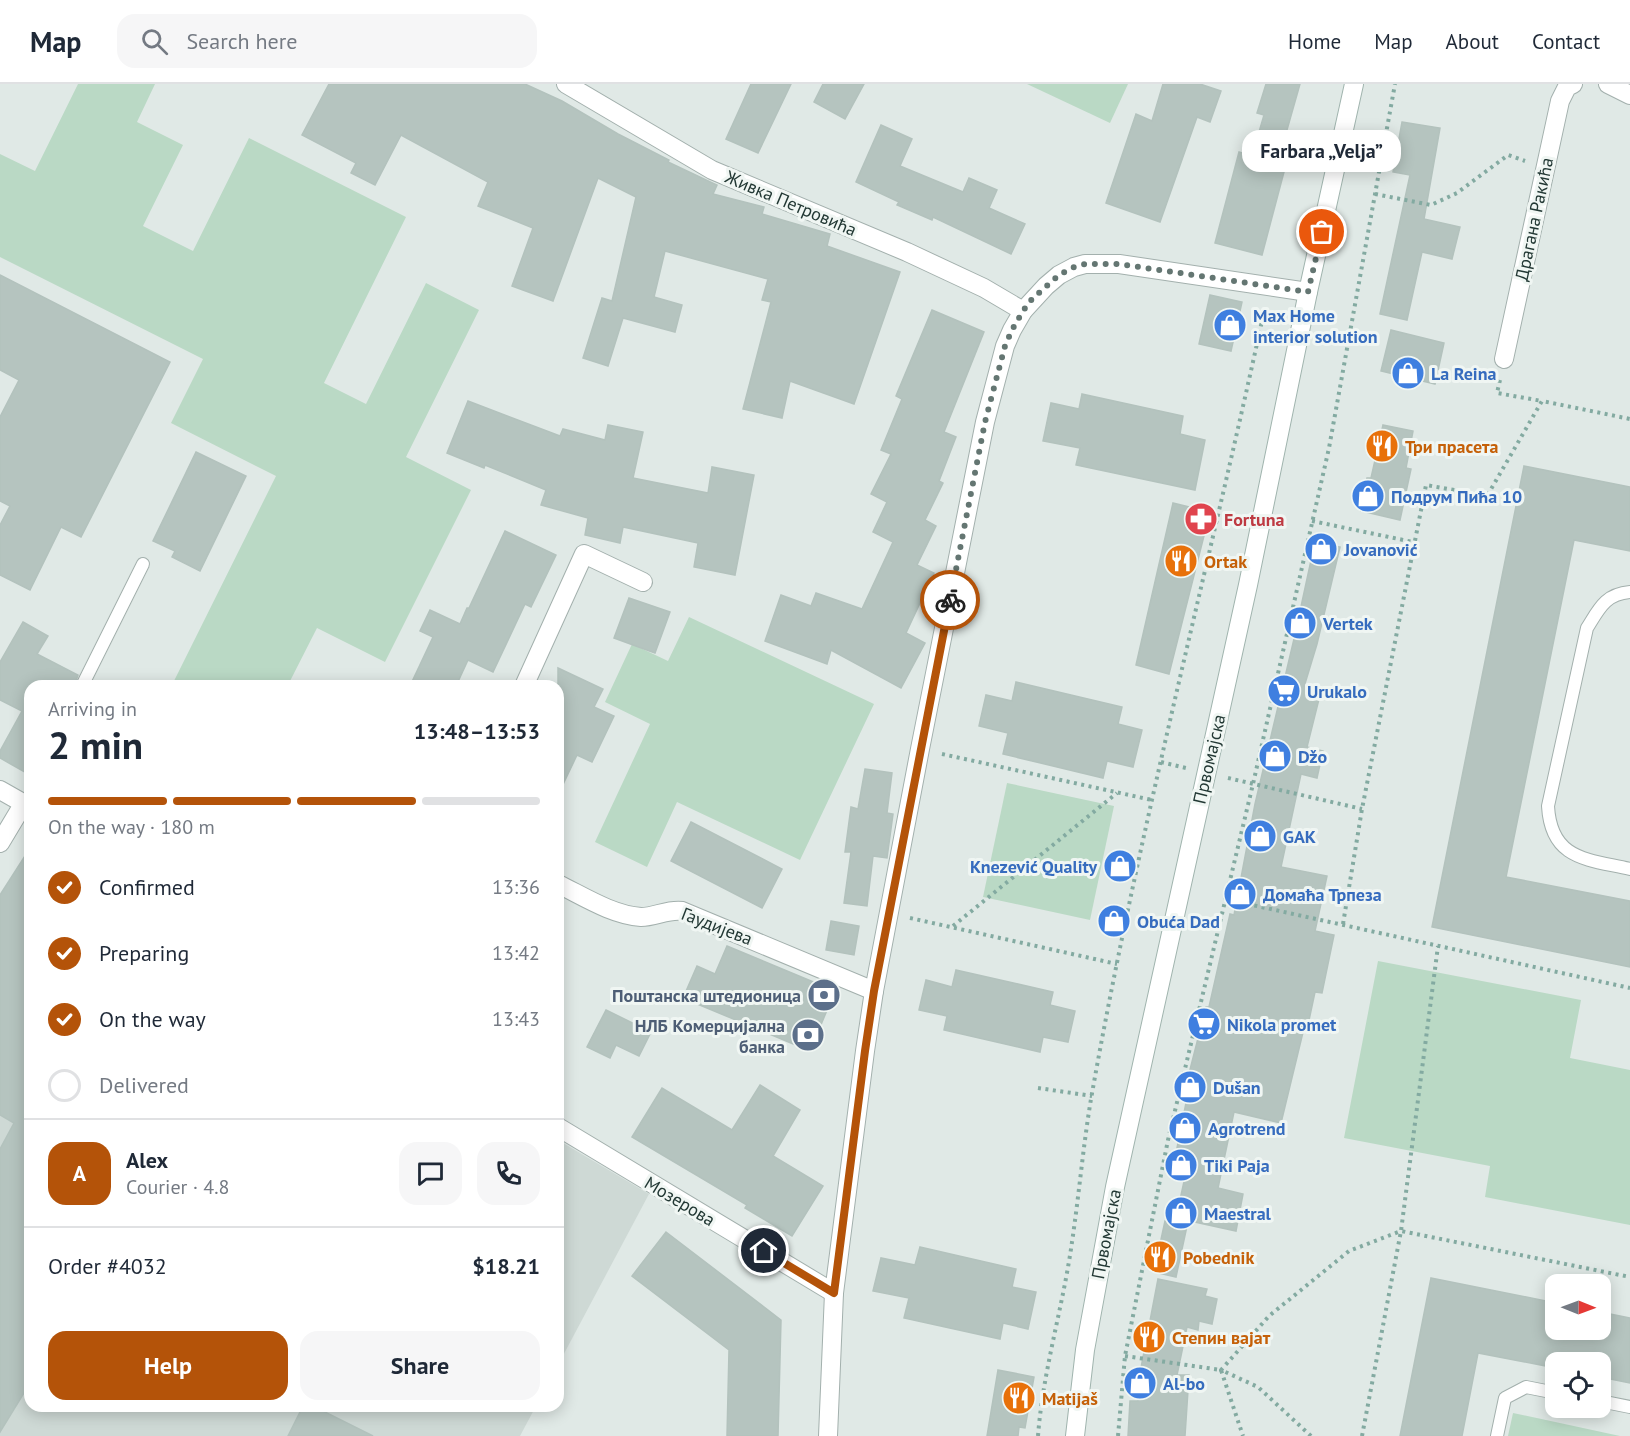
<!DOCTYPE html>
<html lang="en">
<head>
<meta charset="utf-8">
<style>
  body { margin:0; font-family:"PT Sans",sans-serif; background:#f6f6f7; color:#1f2937; height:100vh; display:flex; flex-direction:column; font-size:22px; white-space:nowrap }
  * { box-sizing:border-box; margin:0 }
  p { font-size:20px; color:#747a83 }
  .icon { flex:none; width:33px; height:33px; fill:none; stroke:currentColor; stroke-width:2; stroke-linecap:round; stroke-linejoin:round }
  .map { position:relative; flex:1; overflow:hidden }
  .sheet { position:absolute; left:24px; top:596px; width:540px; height:732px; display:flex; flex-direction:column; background:#fff; border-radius:18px; box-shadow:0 3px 15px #0003 }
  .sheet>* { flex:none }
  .needle { width:39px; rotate:91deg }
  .controls { position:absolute; left:1545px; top:1190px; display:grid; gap:12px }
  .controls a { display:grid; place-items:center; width:66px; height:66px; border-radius:12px; background:#fff; box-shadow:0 3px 15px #0003; font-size:30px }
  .pin { position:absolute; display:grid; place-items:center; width:51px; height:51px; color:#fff; margin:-26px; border:3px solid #fff; border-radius:50%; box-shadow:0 2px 6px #0007 }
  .courier { position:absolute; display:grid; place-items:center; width:60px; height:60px; margin:-30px; border:4px solid #b45309; border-radius:50%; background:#fff; color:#222; box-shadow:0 2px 8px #0007 }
  .bubble { position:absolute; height:42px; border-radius:18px; background:#fff; box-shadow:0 3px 15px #0003; font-size:20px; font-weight:800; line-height:42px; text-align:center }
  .overview em { font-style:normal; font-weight:800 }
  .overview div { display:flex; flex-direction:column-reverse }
  .overview { display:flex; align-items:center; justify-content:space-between; height:102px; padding:0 24px }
  h1 { font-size:39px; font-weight:800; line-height:45px }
  .bar { display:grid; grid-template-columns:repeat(4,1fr); gap:9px 6px; align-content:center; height:72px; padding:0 24px }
  .bar i { height:8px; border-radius:4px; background:#e0e1e3 }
  .bar .current { background:#b45309 }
  .bar p { grid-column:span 4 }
  .line { display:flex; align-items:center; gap:15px; padding:0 24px; border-top:2px solid #e0e1e3 }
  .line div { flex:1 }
  .round { display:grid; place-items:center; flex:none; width:63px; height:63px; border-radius:18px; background:#f6f6f7 }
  ol { padding:0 24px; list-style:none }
  li { display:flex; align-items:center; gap:18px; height:66px }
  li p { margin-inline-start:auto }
  li .icon { padding:6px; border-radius:50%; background:#b45309; color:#fff; stroke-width:4 }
  li:last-child { color:#747a83 }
  li i { width:33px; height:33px; border:3px solid #e0e1e3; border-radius:50% }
  .cta { display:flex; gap:12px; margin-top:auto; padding:12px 24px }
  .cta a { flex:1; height:69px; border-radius:18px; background:#b45309; color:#fff; font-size:24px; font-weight:800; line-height:69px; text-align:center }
  .cta a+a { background:#f6f6f7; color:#1f2937 }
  header { display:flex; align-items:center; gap:36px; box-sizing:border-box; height:84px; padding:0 30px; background:#fff; border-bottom:2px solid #e0e1e3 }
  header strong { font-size:28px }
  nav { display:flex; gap:33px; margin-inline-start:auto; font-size:21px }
  .search { width:420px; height:54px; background:#f6f6f7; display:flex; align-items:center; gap:15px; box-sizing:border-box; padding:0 21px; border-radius:18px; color:#747a83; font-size:22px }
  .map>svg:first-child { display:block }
  .built { fill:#ced9d5 }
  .green { fill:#bad9c5 }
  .building { fill:#b5c4bf; stroke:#b3c2bd; stroke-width:1.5 }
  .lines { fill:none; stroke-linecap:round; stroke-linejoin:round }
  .lane-casing { stroke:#a3b0ad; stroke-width:14 }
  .street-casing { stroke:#a3b0ad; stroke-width:20 }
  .secondary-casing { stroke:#a0b4ae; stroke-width:20 }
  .path { stroke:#83aaa1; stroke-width:4; stroke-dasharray:3 4.5; stroke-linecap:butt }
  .lane { stroke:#fff; stroke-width:12 }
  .street { stroke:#fff; stroke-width:18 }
  .secondary { stroke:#fff; stroke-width:18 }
  .done { stroke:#647672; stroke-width:6; stroke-dasharray:0 10.8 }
  .route { stroke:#b45309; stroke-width:8 }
  .labels { text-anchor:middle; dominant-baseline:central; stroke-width:6; stroke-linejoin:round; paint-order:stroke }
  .street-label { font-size:18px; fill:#223834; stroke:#f0f6f3 }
  .shop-label { font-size:18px; font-weight:bold; fill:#366cbe; stroke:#f0f6f3; text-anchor:start }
  .food-label { font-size:18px; font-weight:bold; fill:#c56008; stroke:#f0f6f3; text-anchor:start }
  .health-label { font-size:18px; font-weight:bold; fill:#be3a42; stroke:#f0f6f3; text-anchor:start }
  .service-label { font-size:18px; font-weight:bold; fill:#4e5e75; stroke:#f0f6f3; text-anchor:end }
</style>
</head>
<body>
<header>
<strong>Map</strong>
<div class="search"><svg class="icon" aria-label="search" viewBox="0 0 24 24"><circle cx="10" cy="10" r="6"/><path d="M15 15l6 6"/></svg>Search here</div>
<nav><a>Home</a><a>Map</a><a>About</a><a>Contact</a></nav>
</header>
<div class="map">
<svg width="1630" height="1352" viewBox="0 0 1630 1352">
  <rect width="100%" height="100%" fill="#e0e9e6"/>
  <g class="built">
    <path d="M30 914V1322H536L520 1352H0V966Z"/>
    <path d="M558 1056 649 1110 558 1281Z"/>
  </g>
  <g class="green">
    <path d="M78 0H155L137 38 183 61 143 142 193 167 249 54 406 133 324 299 366 320 426 199 479 226 406 373 471 406 385 578 317 544 288 601H172L276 392 171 339 203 275 0 173V70L35 87Z"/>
    <path d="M1027 0H1128L1110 39Z"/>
    <path d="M689 533 874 620 800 776 677 718 647 783 595 758 650 640 605 618 632 560 668 577Z"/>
    <path d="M1007 699 1114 722 1090 836 983 813Z"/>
    <path d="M1378 877 1581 916 1570 974 1630 986V1141L1485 1113 1490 1082 1344 1054Z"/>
    <path d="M1513 1329 1620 1352H1508Z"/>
  </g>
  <g class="building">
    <path d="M329 0H525L562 17 618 50 669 76 668 78 717 101 713 110 764 123 762 130 830 150 827 162 900 188 854 320 790 297 782 334 743 325 771 218 762 216 768 195 665 167 654 213 682 221 675 248 623 234 608 282 583 274 602 214 612 217 636 113 598 94 553 217 512 202 533 144 478 122 488 98 401 51 375 101 351 89 356 79 302 51Z"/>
    <path d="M751 0H791L758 69 726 55Z"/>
    <path d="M823 0H864L845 35 814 18Z"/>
    <path d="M1163 0H1200L1221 7 1210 38 1197 33 1160 138 1106 119 1136 30 1152 37Z"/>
    <path d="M1266 0H1300L1281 67 1289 69 1262 171 1215 159 1239 68 1252 72 1264 31 1257 29Z"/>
    <path d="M1402 38 1440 44 1424 135 1460 143 1452 175 1422 168 1407 236 1380 230 1410 91 1393 88Z"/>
    <path d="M881 41 912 55 900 82 963 108 969 94 997 106 989 124 1025 140 1011 170 933 133 932 136 897 121 899 118 856 98Z"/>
    <path d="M0 191 170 278 81 453 61 443 30 506 0 491V441L10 422 0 417V333L19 296 0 286Z"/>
    <path d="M1210 211 1242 218 1231 267 1199 260Z"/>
    <path d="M932 226 984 248 944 348 956 353 939 397 943 399 925 436 936 442 917 481 934 489 906 549 925 559 901 604 831 566 827 580 765 557 781 511 811 522 816 509 862 525 893 458 873 448 887 418 871 410 891 370 881 366 902 315 896 312Z"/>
    <path d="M1391 246 1444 259 1435 300 1381 287Z"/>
    <path d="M1082 310 1183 332 1180 350 1205 356 1195 406 1076 381 1080 364 1043 357 1051 319 1079 325Z"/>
    <path d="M468 317 560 352 563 345 605 356 608 341 643 348 633 394 708 409 712 383 754 391 735 491 694 483 698 459 623 443 620 459 585 451 588 434 541 421 546 406 485 381 484 384 447 369Z"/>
    <path d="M1383 341 1413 347 1406 384 1411 385 1400 436 1361 427 1367 394H1371Z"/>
    <path d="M196 368 246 392 200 487 172 473 175 467 153 457Z"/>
    <path d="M1524 382 1630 403V467L1574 456 1506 793 1630 817V883L1432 843Z"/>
    <path d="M1173 419 1210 428 1169 590 1136 581Z"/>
    <path d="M505 447 556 471 531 523 525 520 493 588 468 576 456 602H410L433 553 420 547 430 526 460 540 467 524H469Z"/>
    <path d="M1315 458 1340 463 1317 560 1304 603 1321 607 1307 663 1323 667 1317 694 1301 690 1281 783 1327 792 1315 847 1334 851 1322 909 1315 908 1308 941 1305 940 1281 1039 1234 1028 1218 1104 1243 1110 1236 1147 1176 1134 1185 1093 1177 1091 1182 1065 1177 1064 1187 1014 1183 1013 1206 923H1209L1230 830 1234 831 1255 720 1294 555Z"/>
    <path d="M629 514 670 528 655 569 614 554Z"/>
    <path d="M23 538 48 552 37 570 78 591 74 602H30V691L0 674V667L22 627 0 616V578Z"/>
    <path d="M558 584 603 605 594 623 614 632 592 678 577 671 558 711Z"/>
    <path d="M1016 598 1122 623 1118 640 1142 646 1133 683 1107 677 1103 694 1003 670 1008 649 979 642 986 611 1012 617Z"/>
    <path d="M865 685 892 689 887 729 893 730 887 774 873 772 867 822 844 819 851 768H845L851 723 858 725Z"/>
    <path d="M691 738 782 785 762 824 671 777Z"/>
    <path d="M30 764V1299L0 1348V1065L14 1039 0 1031V811Z"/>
    <path d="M831 837 859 842 854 871 826 866Z"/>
    <path d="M727 862 835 907 810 967 683 914 697 882 715 890Z"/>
    <path d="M956 886 1053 908 1050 921 1075 927 1068 958 1043 953 1040 968 944 946 947 932 919 926 926 896 952 903Z"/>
    <path d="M606 926 651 948 639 972 616 961 610 974 587 963Z"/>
    <path d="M760 1001 800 1026 773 1072 823 1102 792 1152 745 1124 747 1121 632 1053 662 1004 732 1046Z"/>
    <path d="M1165 1137 1187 1142 1176 1193 1154 1188Z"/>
    <path d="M666 1148 781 1236 778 1352H727L729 1266 632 1192Z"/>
    <path d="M920 1163 1016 1185 1012 1203 1036 1208 1028 1245 1003 1239 1000 1255 904 1234 909 1214 873 1207 881 1174 915 1181Z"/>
    <path d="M1431 1194 1556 1219V1245H1600V1228L1630 1234V1299L1600 1293V1278H1556V1284L1478 1269 1462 1352H1400Z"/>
    <path d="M1158 1195 1207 1205 1205 1212 1217 1215 1212 1240 1199 1237 1198 1246 1187 1243 1177 1291H1189L1185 1352H1128L1130 1317H1138L1140 1289Z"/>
    <path d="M998 1286 1034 1293 1025 1344 1019 1343 1018 1352H987Z"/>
    <path d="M303 1322H313L373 1352H288Z"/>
  </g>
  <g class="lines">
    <g class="lane-casing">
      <g id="lane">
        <path d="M1630 508C1605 510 1599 525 1587 544L1548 722C1551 776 1587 775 1630 785"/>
        <path d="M82 602 143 480"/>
        <path d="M1600 1317 1630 1323"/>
        <path d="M1497 1352 1505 1314 1526 1303 1556 1309"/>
      </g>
    </g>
    <g class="street-casing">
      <g id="street">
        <path d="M566 0 712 86 907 168 984 204 1023 227"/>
        <path d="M1608 0 1630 11"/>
        <path d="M1504 275 1560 17 1567 3 1573 0"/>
        <path d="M524 602 584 470 643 498"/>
        <path d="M0 706 30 723"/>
        <path d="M0 759 24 719"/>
        <path d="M558 800C583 812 612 831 641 833 655 833 668 825 682 827L874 907"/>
        <path d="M558 1043 834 1209"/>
        <path d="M828 1352 834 1209 865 967 874 907 920 665 985 338 1005 262 1012 246 1023 227 1046 202 1059 191 1074 183 1085 180H1119L1308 208"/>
      </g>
    </g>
    <g class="secondary-casing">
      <path id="secondary" d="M1075 1352 1085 1266 1115 1103 1248 501 1308 208 1354 0"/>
    </g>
    <g class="path">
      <path d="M1375 110 1431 121 1457 109 1508 71 1525 77"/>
      <path d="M1500 296 1497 309 1542 317"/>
      <path d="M1312 437 1413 458"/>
      <path d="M942 670 1152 716"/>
      <path d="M1161 678 1186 684"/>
      <path d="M1228 694 1362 725"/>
      <path d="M1225 815 1630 904"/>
      <path d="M910 834 1117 880"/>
      <path d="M1343 840 1362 725 1426 401 1487 412 1542 317 1630 335"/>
      <path d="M953 842 1117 709"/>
      <path d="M1038 1004 1092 1012"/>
      <path d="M1125 1272 1221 1286 1243 1352"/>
      <path d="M1038 1352C1043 1286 1063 1223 1072 1158 1079 1111 1083 1063 1091 1015 1138 749 1208 487 1265 223"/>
      <path d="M1118 1352 1125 1272 1168 1056 1253 700 1329 364 1395 0"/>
      <path d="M1311 1352 1258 1303 1221 1286 1269 1232 1349 1167 1401 1147 1438 862"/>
      <path d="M1362 1352 1401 1147 1630 1193"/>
    </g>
    <use href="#lane" class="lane"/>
    <use href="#street" class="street"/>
    <use href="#secondary" class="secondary"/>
  </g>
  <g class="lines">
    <path class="done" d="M950 516 985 338 1005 262 1012 246 1023 227 1032 215 1059 191 1074 183 1085 180H1119L1308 208 1322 148"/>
    <path class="route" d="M764 1167 834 1209 865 967 874 907 950 516"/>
  </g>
  <defs>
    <g id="shop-disc" transform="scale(1.725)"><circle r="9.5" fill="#3f7fe0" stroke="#f0f6f3"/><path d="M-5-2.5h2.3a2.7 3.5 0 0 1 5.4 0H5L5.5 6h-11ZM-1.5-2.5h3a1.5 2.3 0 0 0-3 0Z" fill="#fff"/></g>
    <g id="restaurant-disc" transform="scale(1.725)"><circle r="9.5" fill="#e8710a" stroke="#f0f6f3"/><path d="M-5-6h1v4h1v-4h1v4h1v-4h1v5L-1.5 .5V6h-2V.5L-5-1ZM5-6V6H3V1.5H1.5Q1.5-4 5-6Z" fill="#fff"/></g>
    <g id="pharmacy-disc" transform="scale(1.725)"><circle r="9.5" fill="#e0444e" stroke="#f0f6f3"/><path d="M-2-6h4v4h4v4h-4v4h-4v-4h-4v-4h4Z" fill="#fff"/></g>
    <g id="supermarket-disc" transform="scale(1.725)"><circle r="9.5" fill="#3f7fe0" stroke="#f0f6f3"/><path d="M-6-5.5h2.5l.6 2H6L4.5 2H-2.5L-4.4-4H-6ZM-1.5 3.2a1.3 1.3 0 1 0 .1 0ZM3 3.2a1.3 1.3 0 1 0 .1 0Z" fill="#fff"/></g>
    <g id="bank-disc" transform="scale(1.725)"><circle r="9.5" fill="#5c6f8a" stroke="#f0f6f3"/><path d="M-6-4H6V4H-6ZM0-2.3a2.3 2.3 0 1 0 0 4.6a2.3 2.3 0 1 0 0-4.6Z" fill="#fff"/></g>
  </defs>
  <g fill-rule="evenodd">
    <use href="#shop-disc" x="1230" y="241"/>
    <use href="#shop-disc" x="1408" y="289"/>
    <use href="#restaurant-disc" x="1382" y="362"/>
    <use href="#shop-disc" x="1368" y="412"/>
    <use href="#pharmacy-disc" x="1201" y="435"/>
    <use href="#shop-disc" x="1321" y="465"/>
    <use href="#restaurant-disc" x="1181" y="477"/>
    <use href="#shop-disc" x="1300" y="539"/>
    <use href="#supermarket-disc" x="1284" y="607"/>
    <use href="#shop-disc" x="1275" y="672"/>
    <use href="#shop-disc" x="1260" y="752"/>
    <use href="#shop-disc" x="1120" y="782"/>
    <use href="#shop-disc" x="1240" y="810"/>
    <use href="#shop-disc" x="1114" y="837"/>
    <use href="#bank-disc" x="824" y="911"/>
    <use href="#supermarket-disc" x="1204" y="940"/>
    <use href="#bank-disc" x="808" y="951"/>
    <use href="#shop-disc" x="1190" y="1003"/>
    <use href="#shop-disc" x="1185" y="1044"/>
    <use href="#shop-disc" x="1181" y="1081"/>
    <use href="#shop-disc" x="1181" y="1129"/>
    <use href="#restaurant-disc" x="1160" y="1173"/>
    <use href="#restaurant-disc" x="1149" y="1253"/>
    <use href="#shop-disc" x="1140" y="1299"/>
    <use href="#restaurant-disc" x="1019" y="1314"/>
  </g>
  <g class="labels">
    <g class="street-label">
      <text transform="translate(791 119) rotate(23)">Живка Петровића</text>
      <text transform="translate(1534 135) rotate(-78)">Драгана Ракића</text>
      <text transform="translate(1209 675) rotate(-77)">Првомајска</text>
      <text transform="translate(717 842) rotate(21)">Гаудијева</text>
      <text transform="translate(680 1117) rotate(31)">Мозерова</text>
      <text transform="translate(1106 1150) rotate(-79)">Првомајска</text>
    </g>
    <g class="shop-label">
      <text x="1253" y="231">Max Home<tspan x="1253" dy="21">interior solution</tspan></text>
      <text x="1431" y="289">La Reina</text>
      <text x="1391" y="412">Подрум Пића 10</text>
      <text x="1344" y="465">Jovanović</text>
      <text x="1323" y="539">Vertek</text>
      <text x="1307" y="607">Urukalo</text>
      <text x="1298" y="672">Džo</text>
      <text x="1283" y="752">GAK</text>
      <text x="1097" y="782" text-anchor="end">Knezević Quality</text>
      <text x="1263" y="810">Домаћа Трпеза</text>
      <text x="1137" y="837">Obuća Dad</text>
      <text x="1227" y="940">Nikola promet</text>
      <text x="1213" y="1003">Dušan</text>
      <text x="1208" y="1044">Agrotrend</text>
      <text x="1204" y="1081">Tiki Paja</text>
      <text x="1204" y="1129">Maestral</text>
      <text x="1163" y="1299">Al-bo</text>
    </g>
    <g class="food-label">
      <text x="1405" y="362">Три прасета</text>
      <text x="1204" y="477">Ortak</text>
      <text x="1183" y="1173">Pobednik</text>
      <text x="1172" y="1253">Степин вајат</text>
      <text x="1042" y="1314">Matijaš</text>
    </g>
    <g class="health-label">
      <text x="1224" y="435">Fortuna</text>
    </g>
    <g class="service-label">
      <text x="801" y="911">Поштанска штедионица</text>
      <text x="785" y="941">НЛБ Комерцијална<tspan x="785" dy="21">банка</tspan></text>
    </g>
  </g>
</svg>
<div class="controls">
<a><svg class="needle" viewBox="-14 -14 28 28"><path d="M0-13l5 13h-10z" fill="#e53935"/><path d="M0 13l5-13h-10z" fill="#747a83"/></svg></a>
<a><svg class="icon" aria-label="locate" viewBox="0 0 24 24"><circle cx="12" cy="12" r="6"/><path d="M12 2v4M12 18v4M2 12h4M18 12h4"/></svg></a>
</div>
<div class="pin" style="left:1322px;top:148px;background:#ea580c"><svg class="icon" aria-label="bag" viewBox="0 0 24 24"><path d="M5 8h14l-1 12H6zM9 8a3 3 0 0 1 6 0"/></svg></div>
<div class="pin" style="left:764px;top:1167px;background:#1f2937"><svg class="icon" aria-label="home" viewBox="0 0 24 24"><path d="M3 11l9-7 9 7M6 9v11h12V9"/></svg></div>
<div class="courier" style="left:950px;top:516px"><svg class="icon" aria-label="bike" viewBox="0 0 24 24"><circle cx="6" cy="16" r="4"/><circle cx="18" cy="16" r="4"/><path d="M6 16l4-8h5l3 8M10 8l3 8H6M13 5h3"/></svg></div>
<div class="bubble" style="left:1242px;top:46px;width:159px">Farbara „Velja”</div>
<section class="sheet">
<div class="overview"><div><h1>2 min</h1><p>Arriving in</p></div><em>13:48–13:53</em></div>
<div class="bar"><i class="current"></i><i class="current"></i><i class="current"></i><i></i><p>On the way · 180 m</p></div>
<ol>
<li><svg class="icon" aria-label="check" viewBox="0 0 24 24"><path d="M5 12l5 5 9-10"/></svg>Confirmed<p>13:36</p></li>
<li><svg class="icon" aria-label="check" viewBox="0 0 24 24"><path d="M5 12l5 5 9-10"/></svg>Preparing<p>13:42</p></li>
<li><svg class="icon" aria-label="check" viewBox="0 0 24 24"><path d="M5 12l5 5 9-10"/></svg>On the way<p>13:43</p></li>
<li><i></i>Delivered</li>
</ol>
<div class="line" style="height:108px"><b class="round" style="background:#b45309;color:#fff">A</b><div><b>Alex</b><p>Courier · 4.8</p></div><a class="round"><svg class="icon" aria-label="chat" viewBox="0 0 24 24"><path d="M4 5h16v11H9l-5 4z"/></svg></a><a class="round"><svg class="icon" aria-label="phone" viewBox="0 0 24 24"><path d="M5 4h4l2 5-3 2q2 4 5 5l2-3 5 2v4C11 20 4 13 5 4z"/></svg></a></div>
<div class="line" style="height:78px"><div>Order #4032</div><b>$18.21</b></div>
<div class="cta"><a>Help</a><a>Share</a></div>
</section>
</div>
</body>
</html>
